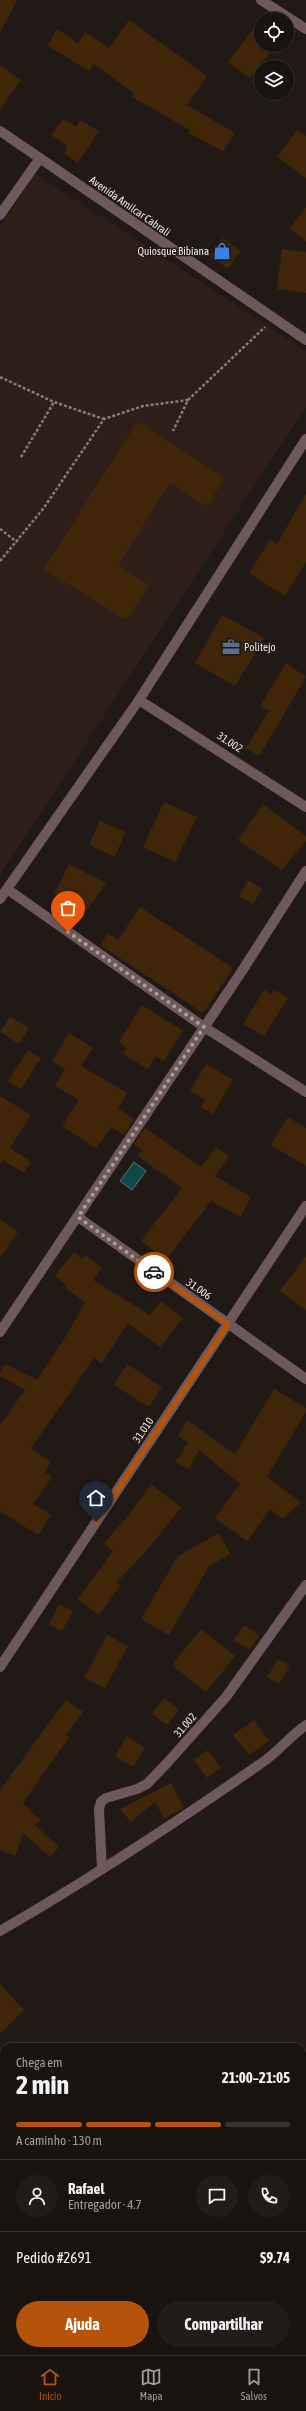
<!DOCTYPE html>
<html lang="pt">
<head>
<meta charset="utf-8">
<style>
  body { margin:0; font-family:"Asap Condensed",sans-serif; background:#221c19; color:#f1f3f6; height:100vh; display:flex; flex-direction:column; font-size:15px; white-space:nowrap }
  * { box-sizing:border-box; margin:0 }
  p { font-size:13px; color:#9f9e9f }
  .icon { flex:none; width:22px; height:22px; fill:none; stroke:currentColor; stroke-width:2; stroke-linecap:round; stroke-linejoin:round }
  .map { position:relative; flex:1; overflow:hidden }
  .drawer { position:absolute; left:0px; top:2043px; width:306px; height:312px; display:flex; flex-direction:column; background:#191310; border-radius:12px 12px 0 0; box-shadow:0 1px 3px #0004,0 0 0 1px #373230 }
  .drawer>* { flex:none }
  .tools { position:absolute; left:254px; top:12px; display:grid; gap:8px }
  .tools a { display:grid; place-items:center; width:40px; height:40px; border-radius:50%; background:#191310; box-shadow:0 1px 3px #0004,0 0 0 1px #373230; font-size:20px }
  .pin { position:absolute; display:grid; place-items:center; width:34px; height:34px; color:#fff; margin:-41px -17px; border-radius:50% 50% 50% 0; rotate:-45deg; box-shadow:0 0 4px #0007 }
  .pin .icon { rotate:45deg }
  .courier { position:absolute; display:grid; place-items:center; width:40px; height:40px; margin:-20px; border:3px solid #b45309; border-radius:50%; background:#fff; color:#222; box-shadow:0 1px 5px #0007 }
  .head em { font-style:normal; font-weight:700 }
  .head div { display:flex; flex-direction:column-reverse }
  .head { display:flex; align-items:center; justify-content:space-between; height:68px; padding:0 16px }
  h1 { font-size:26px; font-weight:700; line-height:30px }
  .bar { display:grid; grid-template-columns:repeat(4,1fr); gap:6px 4px; align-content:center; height:48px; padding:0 16px }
  .bar i { height:5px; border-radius:3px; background:#373230 }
  .bar .current { background:#b45309 }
  .bar p { grid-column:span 4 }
  .line { display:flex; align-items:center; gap:10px; padding:0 16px; border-top:1px solid #373230 }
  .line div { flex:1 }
  .round { display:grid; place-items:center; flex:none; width:42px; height:42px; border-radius:21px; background:#221c19 }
  .action { display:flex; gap:8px; margin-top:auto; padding:8px 16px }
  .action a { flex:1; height:46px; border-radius:24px; background:#b45309; color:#fff; font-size:16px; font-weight:700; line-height:46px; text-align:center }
  .action a+a { background:#221c19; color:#f1f3f6 }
  .dock { display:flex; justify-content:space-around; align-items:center; height:56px; border-top:1px solid #373230; background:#191310; font-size:11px; color:#9f9e9f }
  .dock a { display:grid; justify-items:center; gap:2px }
  .dock .current { color:#b45309 }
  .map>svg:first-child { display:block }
  .built { fill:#2d1f18 }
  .green { fill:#363a15 }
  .water { fill:#0e4848; stroke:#527877 }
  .building { fill:#402609 }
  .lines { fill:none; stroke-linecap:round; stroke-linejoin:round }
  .path { stroke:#837c78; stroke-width:2.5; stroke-dasharray:3 2; stroke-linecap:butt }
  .minor { stroke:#6f585c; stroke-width:10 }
  .done { stroke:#a7a09d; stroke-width:4; stroke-dasharray:0 7.2 }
  .route { stroke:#b45309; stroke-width:5 }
  .labels { text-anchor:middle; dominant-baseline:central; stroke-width:3; stroke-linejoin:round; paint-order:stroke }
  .street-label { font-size:11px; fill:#efe9e6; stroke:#211915 }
  .poi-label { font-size:11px; fill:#efe9e6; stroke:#211915; text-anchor:end }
</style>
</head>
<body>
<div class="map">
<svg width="306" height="2355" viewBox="0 0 306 2355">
  <rect width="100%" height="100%" fill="#211915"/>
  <path class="built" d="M35 173 306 351V407L0 875V228Z"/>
  <path class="green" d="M4 2166V2351H302V2285L306 2286V2355H0V2167Z"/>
  <path class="water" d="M134 1162 146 1171 132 1190 120 1181Z"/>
  <g class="building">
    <path d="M0 0H17L0 33Z"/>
    <path d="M261 19V45H276L250 78 228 62Z"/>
    <path d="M129 20 207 76 187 105 235 133 223 151 188 133 190 130 132 97 134 93 94 64 89 71 48 46 57 29 78 43 85 32 109 48Z"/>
    <path d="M0 65 21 80 0 110Z"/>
    <path d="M63 119 77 127 80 120 99 131 78 163 65 154 67 146 51 135Z"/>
    <path d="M297 130 306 136V178L277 157Z"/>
    <path d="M306 207V241L290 229Z"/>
    <path d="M223 238 240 251 228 269 210 256Z"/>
    <path d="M282 249 306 252V293L277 289Z"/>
    <path d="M137 422 225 478 207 506 170 483 118 565 149 585 126 620 44 569Z"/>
    <path d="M306 494V562L285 596 249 573 270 540 277 544Z"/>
    <path d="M222 615 264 638 235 686 195 663Z"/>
    <path d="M286 663 306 677 259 756 246 748 269 711 260 706Z"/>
    <path d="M164 802 197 817 175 862 143 847Z"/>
    <path d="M263 804 306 836V841L282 870 238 840Z"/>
    <path d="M100 821 125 832 115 857 89 845Z"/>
    <path d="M69 864 106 883 86 911 54 894Z"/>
    <path d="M248 880 262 889 253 904 239 896Z"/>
    <path d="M140 907 233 968 203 1013 100 945 108 933 118 940Z"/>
    <path d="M264 990 271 994 274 990 288 998 264 1036 243 1024Z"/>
    <path d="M142 1005 183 1031 164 1061 156 1056 148 1069 123 1054 127 1048 119 1042Z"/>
    <path d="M10 1017 29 1028 19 1044 0 1032Z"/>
    <path d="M69 1033 93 1048 81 1066 127 1093 118 1108 134 1120 124 1135 111 1127 96 1148 62 1126 79 1100 55 1086 65 1069 52 1061Z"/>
    <path d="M28 1050 41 1058 21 1089 8 1081Z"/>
    <path d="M206 1064 233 1080 213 1114 201 1107 205 1100 190 1091Z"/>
    <path d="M0 1096 31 1115 10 1148 31 1162 24 1173 3 1160 0 1164Z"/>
    <path d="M288 1117 306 1128V1166L271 1145Z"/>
    <path d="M145 1128 201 1167 216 1147 229 1156 215 1176 251 1197 240 1217 211 1201 166 1260 141 1241 182 1188 138 1156 142 1150 135 1145V1142Z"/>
    <path d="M0 1219 18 1232 0 1258Z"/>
    <path d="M74 1252 82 1259 85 1255 102 1268 93 1280 150 1315 161 1301 183 1318 160 1347 128 1323 102 1363 94 1358 31 1448 51 1462 45 1472 52 1477 33 1504 51 1515 38 1535 0 1511V1425L25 1390 0 1376V1373L5 1364 37 1380 64 1339 85 1303 65 1287 66 1285 55 1276Z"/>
    <path d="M306 1256V1310L280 1291Z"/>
    <path d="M127 1364 162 1387 149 1407 114 1385Z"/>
    <path d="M274 1389 306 1408V1412L267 1477 301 1502 283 1519 270 1509 247 1541 215 1518 240 1484 199 1450 189 1469 176 1462 188 1442 178 1436 187 1420 235 1454Z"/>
    <path d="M151 1484 181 1507 148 1549 116 1583 120 1586 99 1615 78 1599 113 1551 104 1543 127 1517Z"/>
    <path d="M219 1533 230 1554 209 1566 169 1635 141 1619 178 1556Z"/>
    <path d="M59 1604 73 1611 62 1631 49 1624Z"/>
    <path d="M244 1625 259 1636 249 1650 234 1640Z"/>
    <path d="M201 1629 235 1656 206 1692 172 1665Z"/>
    <path d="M107 1635 128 1646 105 1688 84 1678Z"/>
    <path d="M278 1659 290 1666 279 1684 267 1677Z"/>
    <path d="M164 1698 179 1709 167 1725 152 1714Z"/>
    <path d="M66 1700 83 1712 66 1735 69 1737 23 1803 40 1820 35 1825 59 1847 50 1857 23 1833 15 1856 0 1850V1790Z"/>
    <path d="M254 1720 269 1741 249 1755 233 1735Z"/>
    <path d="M127 1736 145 1748 133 1767 115 1756Z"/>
    <path d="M208 1750 221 1768 207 1778 194 1760Z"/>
    <path d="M171 1783 184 1808 164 1818 155 1802 131 1822 120 1809Z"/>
    <path d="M0 1984 24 2010 0 2034Z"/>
  </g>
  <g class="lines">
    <g class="path">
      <path d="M0 377 54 402 104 419"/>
      <path d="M188 400 265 327"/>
      <path d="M21 457 54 402"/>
      <path d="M0 529 17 542"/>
      <path d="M0 561 43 509 104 419 143 406 188 400 173 431"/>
    </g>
    <g class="minor">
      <path d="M261 0 306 29"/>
      <path d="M0 131 306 340"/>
      <path d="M0 215 40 158"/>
      <path d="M139 700 306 807"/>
      <path d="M7 889 204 1027 306 1092"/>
      <path d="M0 899 139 700 306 439"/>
      <path d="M78 1217 306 1379"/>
      <path d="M0 1332 242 971 306 871"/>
      <path d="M0 1667 306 1206"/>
      <path d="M102 1869 99 1809 101 1802 106 1798 137 1789 147 1784 168 1762 226 1697 306 1585"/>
      <path d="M0 1931C90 1879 177 1822 263 1762 279 1751 290 1736 306 1725"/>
    </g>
  </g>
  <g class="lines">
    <path class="done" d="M68 932 204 1027 78 1217 154 1272"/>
    <path class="route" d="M96 1522 228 1324 154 1272"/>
  </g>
  <defs>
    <g id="shop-bare" transform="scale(1.38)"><path d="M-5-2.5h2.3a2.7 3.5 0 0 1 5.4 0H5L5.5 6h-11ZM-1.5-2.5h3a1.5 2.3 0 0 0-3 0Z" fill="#3f7fe0" stroke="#211915" stroke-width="2.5" paint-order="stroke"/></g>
    <g id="office-bare" transform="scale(1.38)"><path d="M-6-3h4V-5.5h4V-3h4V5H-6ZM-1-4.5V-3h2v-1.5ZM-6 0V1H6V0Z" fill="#5c6f8a" stroke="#211915" stroke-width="2.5" paint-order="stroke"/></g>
  </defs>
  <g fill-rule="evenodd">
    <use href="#shop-bare" x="222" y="251"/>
    <use href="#office-bare" x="231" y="647"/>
  </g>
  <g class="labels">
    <g class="street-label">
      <text transform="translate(130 206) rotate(35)">Avenida Amilcar Cabrali</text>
      <text transform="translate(230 742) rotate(33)">31.002</text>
      <text transform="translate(199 1289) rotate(35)">31.006</text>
      <text transform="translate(143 1430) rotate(-56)">31.010</text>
      <text transform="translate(185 1725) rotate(-49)">31.002</text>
    </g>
    <g class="poi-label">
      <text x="209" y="251">Quiosque Bibiana</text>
      <text x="244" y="647" text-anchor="start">Politejo</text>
    </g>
  </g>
</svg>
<div class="tools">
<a><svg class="icon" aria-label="locate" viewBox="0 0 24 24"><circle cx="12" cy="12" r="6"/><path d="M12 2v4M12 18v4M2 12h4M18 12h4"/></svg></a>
<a><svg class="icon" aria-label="layers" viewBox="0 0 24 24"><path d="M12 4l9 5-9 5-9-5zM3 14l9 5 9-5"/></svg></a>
</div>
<div class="pin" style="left:68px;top:932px;background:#ea580c"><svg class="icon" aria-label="bag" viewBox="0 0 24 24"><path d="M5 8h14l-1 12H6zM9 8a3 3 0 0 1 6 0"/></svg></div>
<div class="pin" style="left:96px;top:1522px;background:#1f2937"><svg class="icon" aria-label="home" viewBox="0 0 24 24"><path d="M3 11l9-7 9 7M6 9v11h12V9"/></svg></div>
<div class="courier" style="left:154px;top:1272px"><svg class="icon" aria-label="car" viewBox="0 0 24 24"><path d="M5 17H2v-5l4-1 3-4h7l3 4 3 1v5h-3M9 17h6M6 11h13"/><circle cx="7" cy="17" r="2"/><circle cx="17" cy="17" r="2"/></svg></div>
<section class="drawer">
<div class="head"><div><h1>2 min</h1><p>Chega em</p></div><em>21:00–21:05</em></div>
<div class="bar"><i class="current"></i><i class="current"></i><i class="current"></i><i></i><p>A caminho · 130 m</p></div>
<div class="line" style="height:72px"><a class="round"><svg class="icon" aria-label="person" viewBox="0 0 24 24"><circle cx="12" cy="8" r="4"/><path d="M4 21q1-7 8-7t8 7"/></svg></a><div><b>Rafael</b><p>Entregador · 4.7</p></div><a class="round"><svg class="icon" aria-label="chat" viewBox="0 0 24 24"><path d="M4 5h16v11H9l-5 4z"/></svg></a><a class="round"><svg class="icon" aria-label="phone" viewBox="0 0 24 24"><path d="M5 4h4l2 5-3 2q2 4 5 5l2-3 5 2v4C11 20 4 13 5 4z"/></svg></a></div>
<div class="line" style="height:52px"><div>Pedido #2691</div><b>$9.74</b></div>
<div class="action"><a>Ajuda</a><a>Compartilhar</a></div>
</section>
</div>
<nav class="dock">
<a class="current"><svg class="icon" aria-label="home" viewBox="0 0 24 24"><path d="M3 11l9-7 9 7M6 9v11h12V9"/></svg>Início</a>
<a><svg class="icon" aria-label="map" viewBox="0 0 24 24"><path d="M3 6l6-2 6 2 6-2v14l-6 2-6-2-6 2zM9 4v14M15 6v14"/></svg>Mapa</a>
<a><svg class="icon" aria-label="saved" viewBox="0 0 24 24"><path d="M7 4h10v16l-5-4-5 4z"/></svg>Salvos</a>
</nav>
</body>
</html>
